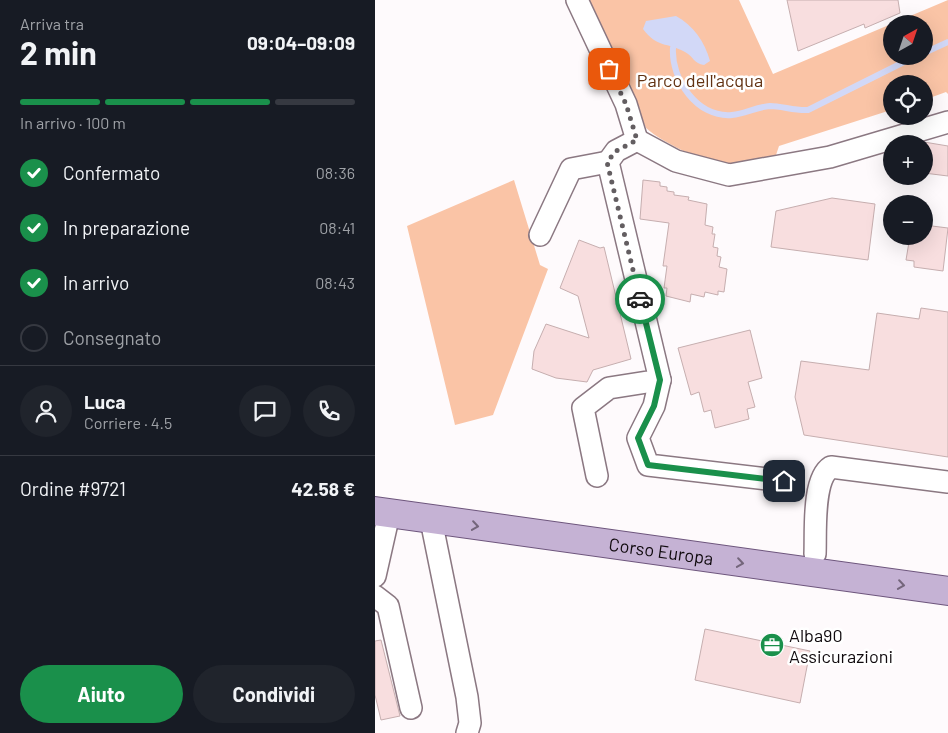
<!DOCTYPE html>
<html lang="it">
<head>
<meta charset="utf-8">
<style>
  body { margin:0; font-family:Barlow,sans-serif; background:#20242c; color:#f1f3f6; height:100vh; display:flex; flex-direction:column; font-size:19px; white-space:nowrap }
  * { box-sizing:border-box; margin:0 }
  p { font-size:16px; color:#9ea1a6 }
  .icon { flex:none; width:28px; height:28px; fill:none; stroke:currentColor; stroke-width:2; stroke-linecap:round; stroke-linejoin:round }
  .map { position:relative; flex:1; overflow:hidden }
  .panel { display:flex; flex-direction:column; background:#171b24; width:375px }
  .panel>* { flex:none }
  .needle { width:32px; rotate:40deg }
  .fabs { position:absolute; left:508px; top:15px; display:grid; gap:10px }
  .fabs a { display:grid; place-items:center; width:50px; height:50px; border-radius:50%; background:#171b24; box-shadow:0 5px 20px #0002; font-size:25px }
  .pin { position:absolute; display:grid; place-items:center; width:42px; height:42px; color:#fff; margin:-21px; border-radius:10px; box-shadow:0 2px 8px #0006 }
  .courier { position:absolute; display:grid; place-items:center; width:50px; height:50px; margin:-25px; border:4px solid #1a904b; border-radius:50%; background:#fff; color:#222; box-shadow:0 1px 6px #0007 }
  .headline em { font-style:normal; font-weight:700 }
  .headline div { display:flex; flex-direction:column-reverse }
  .headline { display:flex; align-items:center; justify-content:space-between; height:85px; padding:0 20px }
  h1 { font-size:32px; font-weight:700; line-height:38px }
  .bar { display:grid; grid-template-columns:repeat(4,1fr); gap:8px 5px; align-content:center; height:60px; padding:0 20px }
  .bar i { height:6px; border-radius:4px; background:#363941 }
  .bar .on { background:#1a904b }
  .bar p { grid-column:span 4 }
  .line { display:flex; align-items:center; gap:12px; padding:0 20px; border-top:1px solid #363941 }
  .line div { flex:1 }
  .round { display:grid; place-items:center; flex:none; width:52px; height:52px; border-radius:26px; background:#20242c }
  ol { padding:0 20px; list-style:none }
  li { display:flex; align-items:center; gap:15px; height:55px }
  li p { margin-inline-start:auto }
  li .icon { padding:5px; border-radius:50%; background:#1a904b; color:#fff; stroke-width:4 }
  li:last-child { color:#9ea1a6 }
  li i { width:28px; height:28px; border:2px solid #363941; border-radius:50% }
  .button { display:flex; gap:10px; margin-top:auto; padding:10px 20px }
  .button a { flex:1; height:58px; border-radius:30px; background:#1a904b; color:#fff; font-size:20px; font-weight:700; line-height:58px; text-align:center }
  .button a+a { background:#20242c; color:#f1f3f6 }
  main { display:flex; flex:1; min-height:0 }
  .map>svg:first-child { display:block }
  .green { fill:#fac4a6; fill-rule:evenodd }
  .water { fill:#d2d8f7 }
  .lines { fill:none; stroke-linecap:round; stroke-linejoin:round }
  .stream { stroke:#d2d8f7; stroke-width:6 }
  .building { fill:#f8dedf; stroke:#c6aeaf }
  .minor-casing { stroke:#8b7882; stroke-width:24 }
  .major-casing { stroke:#6d557c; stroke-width:30 }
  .minor { stroke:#fff; stroke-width:21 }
  .major { stroke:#c5b2d4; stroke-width:28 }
  .oneway { stroke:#74667b }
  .done { stroke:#635e61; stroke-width:5; stroke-dasharray:0 9 }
  .route { stroke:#1a904b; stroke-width:6 }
  .labels { text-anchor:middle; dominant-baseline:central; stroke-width:5; stroke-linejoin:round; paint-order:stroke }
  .park-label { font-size:18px; fill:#623212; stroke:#fff }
  .street-label { font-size:18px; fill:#100a0e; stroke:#fff }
  .poi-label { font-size:18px; fill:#100a0e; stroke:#fff; text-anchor:start }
</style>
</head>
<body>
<main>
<section class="panel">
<div class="headline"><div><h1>2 min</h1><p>Arriva tra</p></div><em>09:04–09:09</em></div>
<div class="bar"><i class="on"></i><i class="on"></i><i class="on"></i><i></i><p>In arrivo · 100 m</p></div>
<ol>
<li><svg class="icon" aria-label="check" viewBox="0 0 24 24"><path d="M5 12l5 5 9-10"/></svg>Confermato<p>08:36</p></li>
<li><svg class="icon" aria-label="check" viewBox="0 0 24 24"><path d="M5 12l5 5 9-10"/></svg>In preparazione<p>08:41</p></li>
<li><svg class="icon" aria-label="check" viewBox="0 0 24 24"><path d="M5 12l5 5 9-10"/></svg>In arrivo<p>08:43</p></li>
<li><i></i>Consegnato</li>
</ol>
<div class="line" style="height:90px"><a class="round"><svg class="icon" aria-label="person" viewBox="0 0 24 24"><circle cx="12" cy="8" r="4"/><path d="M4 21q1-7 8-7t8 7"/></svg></a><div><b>Luca</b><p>Corriere · 4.5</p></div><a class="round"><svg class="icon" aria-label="chat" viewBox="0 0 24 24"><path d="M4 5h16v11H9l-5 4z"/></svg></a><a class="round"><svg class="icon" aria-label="phone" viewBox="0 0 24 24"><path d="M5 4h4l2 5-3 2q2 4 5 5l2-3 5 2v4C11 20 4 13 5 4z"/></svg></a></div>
<div class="line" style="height:65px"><div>Ordine #9721</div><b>42.58 €</b></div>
<div class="button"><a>Aiuto</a><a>Condividi</a></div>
</section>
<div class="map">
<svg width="573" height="733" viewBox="0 0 573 733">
  <rect width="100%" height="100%" fill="#fefafc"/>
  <g class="green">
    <path d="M214 0H364L398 74 573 0V94L571 92 549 100V84H516V110L404 146 399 161C388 163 376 167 364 168 342 169 287 143 271 128ZM516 24H549V56H516Z"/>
    <path d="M139 180 165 265 173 269 118 415 80 425 32 226Z"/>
  </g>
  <path class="water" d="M301 16C318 25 330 42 335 61L329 65C319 64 318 56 310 52 292 42 282 48 268 29L271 21Z"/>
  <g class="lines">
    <g class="stream">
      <path d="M298 48C296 79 322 118 357 115 370 114 381 107 395 106 407 106 420 111 433 110L541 56"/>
      <path d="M549 53 573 42"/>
    </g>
  </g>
  <g class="building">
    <path d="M412 0H523L525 13 490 28 489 24 423 51Z"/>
    <path d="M549 142 573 146V176L549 173Z"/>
    <path d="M268 180 285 182V186L292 187V191L299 192V195L314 197 313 200 332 204 330 225 338 227 337 234H340L338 247 343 248 342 256 346 257 344 267 352 269 349 292 343 291V295L330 292 329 297 316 294 315 302 291 296 292 288H289L292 266H288L294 223 265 219Z"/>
    <path d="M457 198 500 204 493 260 396 247 401 211Z"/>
    <path d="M549 225 573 228 568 271 539 267V261L531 260 535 236H549Z"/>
    <path d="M204 240 225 248 229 247 256 359 218 370 212 382 181 378 157 369 159 351 171 324 214 338 203 296 185 288Z"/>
    <path d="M546 308 573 312V457L429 435 420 397 426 361 494 370 502 313 544 319Z"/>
    <path d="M375 330 387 378 373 382 380 407 372 409 374 419 340 428 336 410 329 412 324 392 316 395 303 348Z"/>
    <path d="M330 629 435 651 425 703 320 680Z"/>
    <path d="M6 640 25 716 6 720 0 695V641Z"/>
  </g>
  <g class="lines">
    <g class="minor-casing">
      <g id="minor">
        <path d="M202 0 251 104 262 140"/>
        <path d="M262 140 301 161 354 175 455 157 573 122"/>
        <path d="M165 235 196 169 233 162"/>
        <path d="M285 380 279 406 263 438 273 465 409 481"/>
        <path d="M222 476 208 408 234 388 285 380 233 162 241 151 262 140"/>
        <path d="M56 520 92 697 95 723 92 733"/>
        <path d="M440 554C441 532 437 479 456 467L573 482"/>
        <path d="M0 576 14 514"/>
        <path d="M0 596 13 606 36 708"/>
      </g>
    </g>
    <g class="major-casing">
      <g id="major">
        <path id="s1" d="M0 511 573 591"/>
      </g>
    </g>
    <use href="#minor" class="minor"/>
    <use href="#major" class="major"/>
  </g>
  <defs><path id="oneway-chevron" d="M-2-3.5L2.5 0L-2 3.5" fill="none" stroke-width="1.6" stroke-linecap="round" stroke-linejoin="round" transform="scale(1.25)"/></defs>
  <g class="oneway">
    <use href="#oneway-chevron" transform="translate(100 526) rotate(8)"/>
    <use href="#oneway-chevron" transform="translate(365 563) rotate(8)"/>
    <use href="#oneway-chevron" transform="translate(526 585) rotate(8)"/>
  </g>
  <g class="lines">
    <path class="done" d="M234 69 251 104 262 140 241 151 232 162 265 299"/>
    <path class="route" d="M265 299 285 380 279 406 263 438 273 465 409 481"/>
  </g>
  <defs>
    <g id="office-disc" transform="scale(1.25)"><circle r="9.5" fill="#1a904b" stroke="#fff"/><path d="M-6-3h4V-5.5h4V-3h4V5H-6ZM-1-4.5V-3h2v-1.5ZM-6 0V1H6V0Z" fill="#fff"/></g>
  </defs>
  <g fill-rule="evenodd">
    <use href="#office-disc" x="397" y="645"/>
  </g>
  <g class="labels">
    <g class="park-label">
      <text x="325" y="80">Parco dell'acqua</text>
    </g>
    <g class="street-label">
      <text stroke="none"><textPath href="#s1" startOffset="289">Corso Europa</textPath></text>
    </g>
    <g class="poi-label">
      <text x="414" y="635">Alba90<tspan x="414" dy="21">Assicurazioni</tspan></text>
    </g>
  </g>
</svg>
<div class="fabs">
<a><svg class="needle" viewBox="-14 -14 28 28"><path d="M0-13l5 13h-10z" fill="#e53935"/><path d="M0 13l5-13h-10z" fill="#9ea1a6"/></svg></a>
<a><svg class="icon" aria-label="locate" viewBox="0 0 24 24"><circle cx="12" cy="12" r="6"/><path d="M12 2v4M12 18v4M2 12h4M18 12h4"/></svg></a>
<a>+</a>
<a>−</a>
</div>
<div class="pin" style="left:234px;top:69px;background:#ea580c"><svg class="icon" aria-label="bag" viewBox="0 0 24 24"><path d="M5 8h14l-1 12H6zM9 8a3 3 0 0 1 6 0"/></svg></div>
<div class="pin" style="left:409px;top:481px;background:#1f2937"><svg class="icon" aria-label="home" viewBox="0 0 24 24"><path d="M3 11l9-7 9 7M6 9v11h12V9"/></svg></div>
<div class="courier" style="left:265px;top:299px"><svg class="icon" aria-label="car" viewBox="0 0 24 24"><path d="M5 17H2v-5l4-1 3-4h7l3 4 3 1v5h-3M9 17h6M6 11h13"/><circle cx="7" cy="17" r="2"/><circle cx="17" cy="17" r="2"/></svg></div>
</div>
</main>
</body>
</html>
